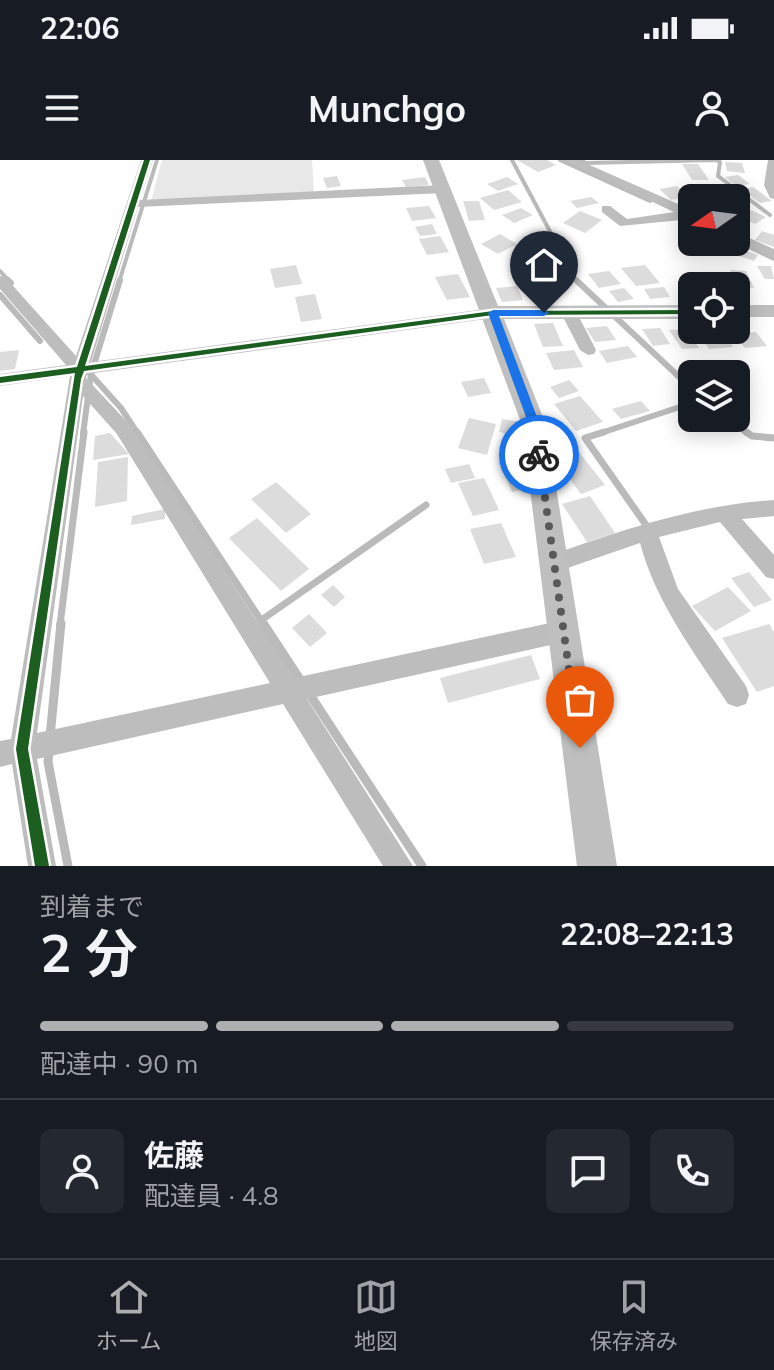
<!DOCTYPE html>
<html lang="ja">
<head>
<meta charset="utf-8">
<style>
  body { margin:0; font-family:Mulish,"Noto Sans JP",sans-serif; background:#242831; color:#f1f3f6; height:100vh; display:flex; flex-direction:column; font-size:30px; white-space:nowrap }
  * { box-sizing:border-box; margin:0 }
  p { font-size:26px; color:#9ea1a6 }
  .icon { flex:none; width:44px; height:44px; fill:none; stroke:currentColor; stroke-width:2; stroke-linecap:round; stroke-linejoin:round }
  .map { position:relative; height:706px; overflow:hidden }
  .panel { display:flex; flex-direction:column; background:#171b24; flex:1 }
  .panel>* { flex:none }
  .needle { width:52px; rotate:256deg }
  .buttons { position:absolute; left:678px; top:24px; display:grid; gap:16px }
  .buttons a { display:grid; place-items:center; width:72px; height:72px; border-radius:12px; background:#171b24; box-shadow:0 4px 20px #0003; font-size:40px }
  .pin { position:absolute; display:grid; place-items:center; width:68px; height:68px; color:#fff; margin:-82px -34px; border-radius:50% 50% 50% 0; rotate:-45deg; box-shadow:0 0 8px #0007 }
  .pin .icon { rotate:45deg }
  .courier { position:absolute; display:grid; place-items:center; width:80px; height:80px; margin:-40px; border:6px solid #1a73e8; border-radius:50%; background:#fff; color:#222; box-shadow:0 2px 10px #0007 }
  .headline em { font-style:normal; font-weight:700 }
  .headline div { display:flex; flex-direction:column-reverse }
  .headline { display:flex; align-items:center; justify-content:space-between; height:136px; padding:0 40px }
  h1 { font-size:52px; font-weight:700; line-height:60px }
  .bar { display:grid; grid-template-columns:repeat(4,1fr); gap:12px 8px; align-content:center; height:96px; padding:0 40px }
  .bar i { height:10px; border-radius:6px; background:#363941 }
  .bar .selected { background:#adaeaf }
  .bar p { grid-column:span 4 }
  .line { display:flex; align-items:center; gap:20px; padding:0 40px; border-top:2px solid #363941 }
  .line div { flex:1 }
  .round { display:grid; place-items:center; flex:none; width:84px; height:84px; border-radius:12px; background:#242831 }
  .status { display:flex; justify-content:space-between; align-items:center; height:56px; padding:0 40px; background:#171b24; direction:ltr }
  .status svg { height:22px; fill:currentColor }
  header { display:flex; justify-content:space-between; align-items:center; height:104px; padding:0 40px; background:#171b24; font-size:36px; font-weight:700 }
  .tabs { display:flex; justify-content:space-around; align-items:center; height:112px; border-top:2px solid #363941; background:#171b24; font-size:22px; color:#9ea1a6 }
  .tabs a { display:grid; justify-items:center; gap:4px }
  .tabs .selected { color:#adaeaf }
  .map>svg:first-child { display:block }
  .green { fill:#e8e8e8 }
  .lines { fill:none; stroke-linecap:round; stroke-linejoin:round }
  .stream-far3 { stroke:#bababa; stroke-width:4 }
  .stream-far2 { stroke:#bababa; stroke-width:6 }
  .stream-far1 { stroke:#bababa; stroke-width:7 }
  .stream { stroke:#bababa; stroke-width:9 }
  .building { fill:#dcdcdc }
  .street { fill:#bdbdbd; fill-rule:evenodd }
  .secondary { fill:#bfbfbf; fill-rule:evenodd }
  .cycleway-casing { stroke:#fff; stroke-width:5 }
  .cycleway { fill:#1b5e20; fill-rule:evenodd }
  .route { fill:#1a73e8 }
  .done { stroke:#595959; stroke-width:8; stroke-dasharray:0 14.4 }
</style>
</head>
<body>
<div class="status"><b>22:06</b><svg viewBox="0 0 49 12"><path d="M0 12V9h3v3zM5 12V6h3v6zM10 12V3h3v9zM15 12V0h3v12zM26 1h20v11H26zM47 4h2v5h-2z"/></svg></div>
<header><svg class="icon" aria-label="menu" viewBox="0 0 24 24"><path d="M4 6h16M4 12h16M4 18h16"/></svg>Munchgo<svg class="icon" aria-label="person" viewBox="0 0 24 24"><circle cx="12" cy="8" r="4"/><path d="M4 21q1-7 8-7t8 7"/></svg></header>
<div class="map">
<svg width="774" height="706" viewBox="0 0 774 706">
  <rect width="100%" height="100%" fill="#fff"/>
  <path class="green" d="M162 0H312L314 33 151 41Z"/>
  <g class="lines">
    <g class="stream-far3">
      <path d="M512 0 577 122"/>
      <path d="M560 0 650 41"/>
      <path d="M580 0 586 3 716 0 720 2 718 16 770 55"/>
      <path d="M736 81 774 99"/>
      <path d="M0 111 10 122"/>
      <path d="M119 122 157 0"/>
    </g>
    <g class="stream-far2">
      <path d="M8 120 11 123"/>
      <path d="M576 120 692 229"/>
      <path d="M0 135 40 181"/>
      <path d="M85 208 121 248 138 274"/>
      <path d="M726 258 749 274"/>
      <path d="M83 274 91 214 120 120"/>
      <path d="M598 274 692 243"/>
    </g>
    <g class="stream-far1">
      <path d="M137 272 264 465"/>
      <path d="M604 272 585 278 646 365"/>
      <path d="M746 272 752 276 774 278"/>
      <path d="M260 461 426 345"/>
      <path d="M60 465 84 272"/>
    </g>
    <g class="stream">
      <path d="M263 463 422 706"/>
      <path d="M50 577 61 463"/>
      <path d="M49 590 48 602 68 706"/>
    </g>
  </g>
  <g class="building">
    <path d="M517 0H547L556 5 538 12Z"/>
    <path d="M725 2 742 3 745 13 727 11Z"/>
    <path d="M682 4H698L709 20H692Z"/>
    <path d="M738 15 750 24 736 26 725 17Z"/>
    <path d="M337 16 341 26 327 28 323 18Z"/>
    <path d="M425 17 429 25 406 27 402 20Z"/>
    <path d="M507 17 518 24 498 31 487 24Z"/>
    <path d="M677 26 689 37 671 40 659 29Z"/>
    <path d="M753 27 772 41 760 43 741 29Z"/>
    <path d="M508 30 522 42 494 50 480 38Z"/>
    <path d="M591 37 599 43 577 48 570 41Z"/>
    <path d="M463 41H479L485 60 469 61Z"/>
    <path d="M429 46 436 58 412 61 406 48Z"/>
    <path d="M521 48 533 55 514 63 502 55Z"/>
    <path d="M751 50 766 57 755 64 739 57Z"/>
    <path d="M580 51 602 60 585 73 563 63Z"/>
    <path d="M432 64 437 74 420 76 415 67Z"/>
    <path d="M762 71 774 75V87L755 80Z"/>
    <path d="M500 74 517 84 498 94 481 84Z"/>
    <path d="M440 76 449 92 427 95 419 79Z"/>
    <path d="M723 83 758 95 754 101 718 89Z"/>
    <path d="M545 84 570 120 546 123 522 88Z"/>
    <path d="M296 105 302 124 275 128 270 109Z"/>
    <path d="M645 105 660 123 636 126 621 108Z"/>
    <path d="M757 106H771L774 119H765Z"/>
    <path d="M730 110 746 111 754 128 737 127Z"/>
    <path d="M609 111 621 124 599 128 588 114Z"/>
    <path d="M458 114 470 137 447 140 435 117Z"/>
    <path d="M681 122H729L731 126H692V137H689Z"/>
    <path d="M517 126 523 140 502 142 496 128Z"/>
    <path d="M664 127 670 137 650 139 644 129Z"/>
    <path d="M624 128 634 139 618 142 609 131Z"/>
    <path d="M315 134 322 159 301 162 295 137Z"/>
    <path d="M553 163 563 186 543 187 534 164Z"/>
    <path d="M607 166 616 180 595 182 586 168Z"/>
    <path d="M660 168 670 184 653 186 642 169Z"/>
    <path d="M686 169 699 188 682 189 669 170Z"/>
    <path d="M722 171 733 187 709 189 698 173Z"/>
    <path d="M756 172 767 186 745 188 734 174Z"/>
    <path d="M628 186 637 197 607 203 599 191Z"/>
    <path d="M19 190 15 209 0 211V192Z"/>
    <path d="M574 190 583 207 554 210 546 193Z"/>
    <path d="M484 218 491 233 468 237 461 222Z"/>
    <path d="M569 220 579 231 559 238 550 227Z"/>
    <path d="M580 236 603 262 576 271 554 244Z"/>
    <path d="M641 241 650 251 621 259 612 249Z"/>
    <path d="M469 258 496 264 487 295 458 288Z"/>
    <path d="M502 259 520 262 518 276 499 272Z"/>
    <path d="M110 273 129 294 93 300 95 276Z"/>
    <path d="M505 279 522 281 521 291 504 289Z"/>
    <path d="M574 286 605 325 581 334 551 294Z"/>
    <path d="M128 297 127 341 95 347 98 302Z"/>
    <path d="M469 304 475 318 451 323 445 309Z"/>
    <path d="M519 315 525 329 512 332 506 318Z"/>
    <path d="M484 318 499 350 473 356 458 323Z"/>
    <path d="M276 322 311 354 286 373 251 339Z"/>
    <path d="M590 336 615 373 587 382 562 344Z"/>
    <path d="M165 349V359L131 365 132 356Z"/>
    <path d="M257 358 309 409 281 431 229 378Z"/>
    <path d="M501 363 516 397 484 404 470 369Z"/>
    <path d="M749 412 772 440 754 447 731 418Z"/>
    <path d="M333 425 345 437 334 447 321 435Z"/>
    <path d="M728 427 751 451 715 471 692 446Z"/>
    <path d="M309 454 327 473 310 487 292 468Z"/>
    <path d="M769 464 774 472V526L757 532 722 478Z"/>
    <path d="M531 495 540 519 448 543 440 518Z"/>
  </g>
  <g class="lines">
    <g class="street">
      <path d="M141 0H153L140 40 443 25 449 29 443 33 138 47 91 202 493 148 501 153 493 158 87 214 86 218 129 264 294 518 564 460 572 463 575 471 572 479 564 482 307 539 413 706H383L283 544 37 599 56 706H28L12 604 0 607V581L11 579 70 216 0 226V214L66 205 0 129V116L5 117 76 196ZM83 236 117 274 270 523 37 573Z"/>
      <path d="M563 0H578L692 50V59L620 66 602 52V46H610L627 59 674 52Z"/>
      <path d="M768 0H774V39L770 38 764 25Z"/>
      <path d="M736 72 774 89V98L736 81Z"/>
      <path d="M569 148 577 153 596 190 594 194 588 195 580 190 561 153Z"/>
      <path d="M774 340V356L742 359 774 395V419L766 417 720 362 659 377 678 429 746 526 749 535 746 544 737 547 728 544C694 492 656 443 640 383L556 412 548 410 545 403 548 396C622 370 696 345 774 340Z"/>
    </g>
    <g class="secondary">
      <path d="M423 0H439L498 146 692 145V159H504L546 265 617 706H577L522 265Z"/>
      <rect x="736" y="145" width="38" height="12"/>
    </g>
    <g class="cycleway-casing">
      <path id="cycleway" d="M144 0H150L85 206 493 151 692 150V154L493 155 84 211 81 219 28 589 49 706H35L16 589 75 213 0 223V217L77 207Z"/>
    </g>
    <use href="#cycleway" class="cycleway"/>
  </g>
  <path class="route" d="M493 150H544L549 153 544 156H499L540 265 543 298 539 299 533 295 529 265 488 153Z"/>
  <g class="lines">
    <path class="done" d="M539 295 580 588"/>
  </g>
</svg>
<div class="buttons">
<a><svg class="needle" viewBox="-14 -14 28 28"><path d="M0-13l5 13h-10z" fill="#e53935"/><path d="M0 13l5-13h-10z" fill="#9ea1a6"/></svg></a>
<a><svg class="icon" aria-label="locate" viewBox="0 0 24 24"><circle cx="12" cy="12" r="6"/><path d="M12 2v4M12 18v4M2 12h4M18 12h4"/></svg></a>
<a><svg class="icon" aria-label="layers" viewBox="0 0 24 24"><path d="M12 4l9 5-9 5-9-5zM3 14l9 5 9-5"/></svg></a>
</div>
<div class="pin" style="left:580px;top:588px;background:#ea580c"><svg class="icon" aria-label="bag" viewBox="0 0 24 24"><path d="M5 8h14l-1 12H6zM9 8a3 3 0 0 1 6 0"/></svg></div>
<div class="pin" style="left:544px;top:153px;background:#1f2937"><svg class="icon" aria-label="home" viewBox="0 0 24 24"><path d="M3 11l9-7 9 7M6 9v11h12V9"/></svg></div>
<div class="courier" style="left:539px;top:295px"><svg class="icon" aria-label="bike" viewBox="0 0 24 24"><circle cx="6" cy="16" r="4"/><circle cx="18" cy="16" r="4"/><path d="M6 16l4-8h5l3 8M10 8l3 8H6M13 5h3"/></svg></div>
</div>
<section class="panel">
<div class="headline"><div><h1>2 分</h1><p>到着まで</p></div><em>22:08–22:13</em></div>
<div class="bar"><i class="selected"></i><i class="selected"></i><i class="selected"></i><i></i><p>配達中 · 90 m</p></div>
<div class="line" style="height:144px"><a class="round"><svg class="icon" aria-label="person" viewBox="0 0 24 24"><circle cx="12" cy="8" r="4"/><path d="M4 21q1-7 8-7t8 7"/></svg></a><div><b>佐藤</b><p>配達員 · 4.8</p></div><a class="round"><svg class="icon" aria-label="chat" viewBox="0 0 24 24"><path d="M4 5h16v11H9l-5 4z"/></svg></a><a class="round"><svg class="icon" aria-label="phone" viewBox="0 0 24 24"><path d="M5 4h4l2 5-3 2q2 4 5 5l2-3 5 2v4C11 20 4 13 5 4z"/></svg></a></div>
</section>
<nav class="tabs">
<a class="selected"><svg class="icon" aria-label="home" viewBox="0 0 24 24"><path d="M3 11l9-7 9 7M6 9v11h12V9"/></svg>ホーム</a>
<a><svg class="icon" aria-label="map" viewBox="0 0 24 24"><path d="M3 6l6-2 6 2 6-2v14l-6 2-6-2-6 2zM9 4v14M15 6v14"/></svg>地図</a>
<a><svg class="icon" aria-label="saved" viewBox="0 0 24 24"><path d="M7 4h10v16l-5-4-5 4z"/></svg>保存済み</a>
</nav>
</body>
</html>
